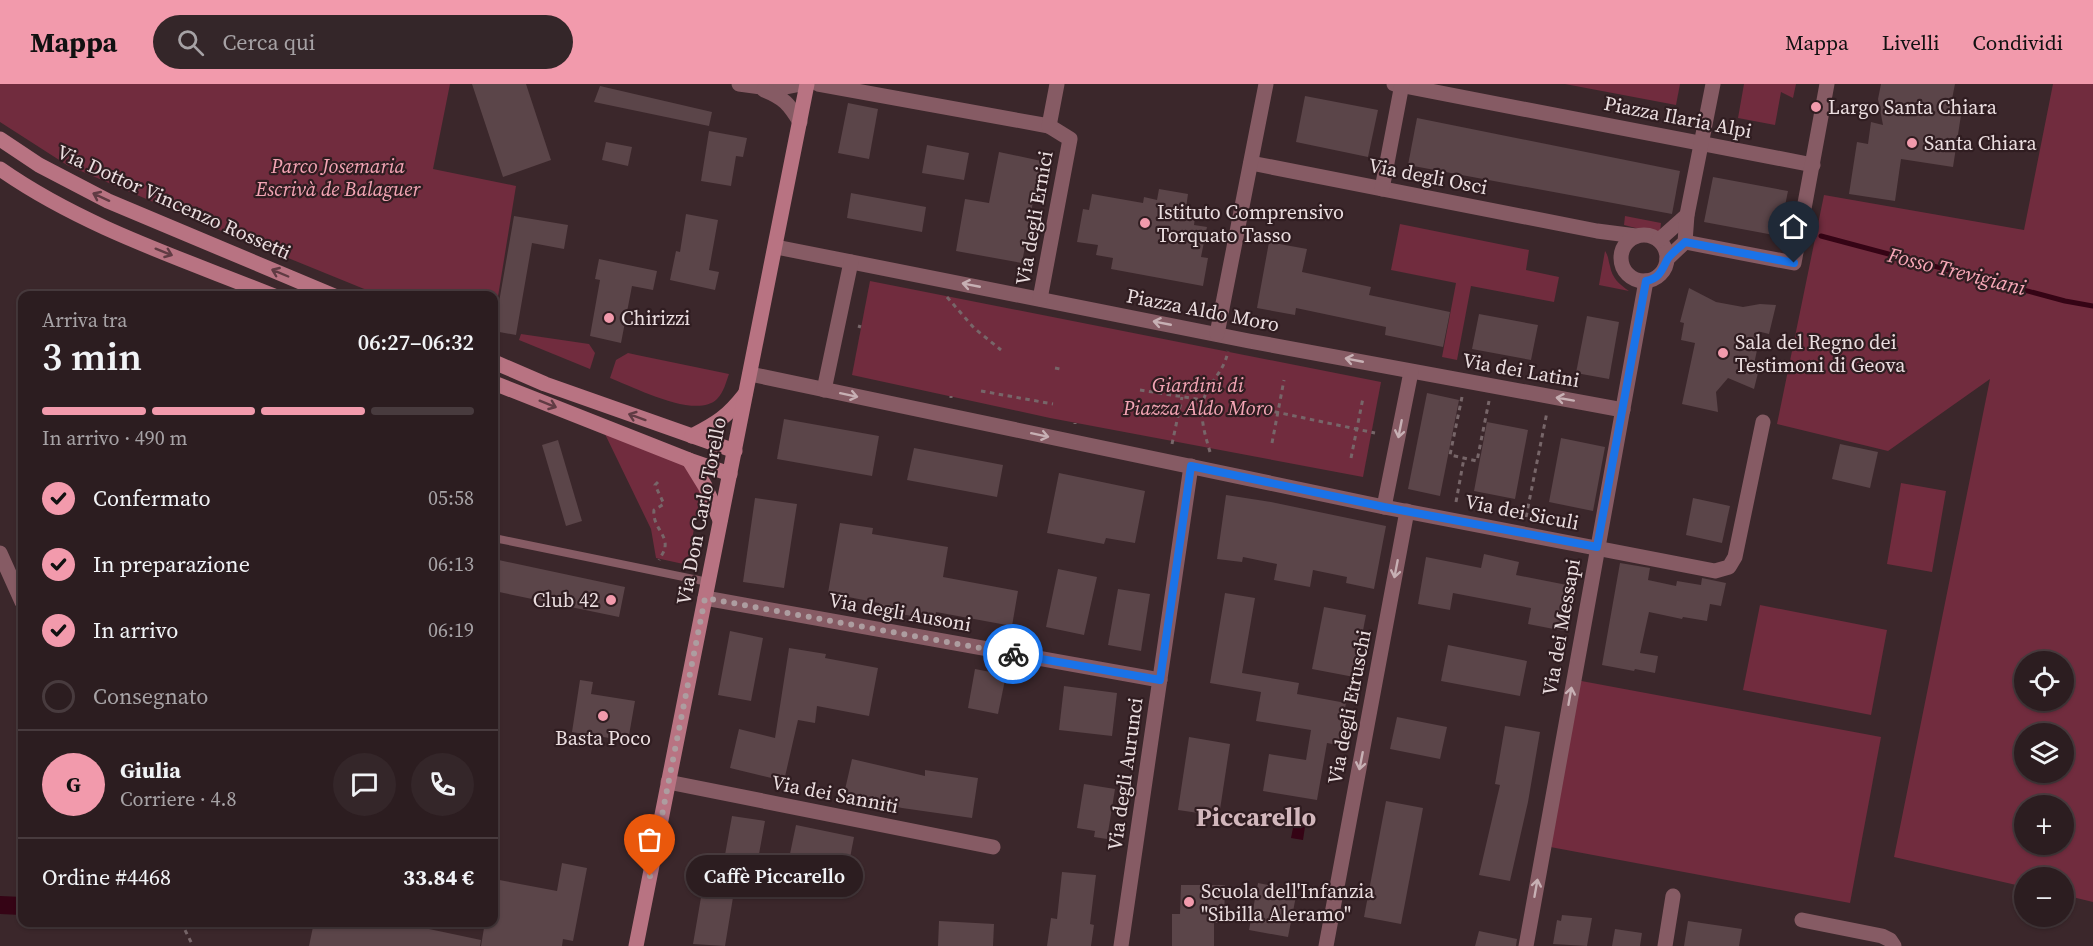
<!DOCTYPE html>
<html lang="it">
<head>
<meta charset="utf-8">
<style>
  body { margin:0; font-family:"Source Serif 4",serif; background:#342629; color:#f1f3f6; height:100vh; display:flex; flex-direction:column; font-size:22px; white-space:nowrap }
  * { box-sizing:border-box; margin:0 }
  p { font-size:20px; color:#a6a2a5 }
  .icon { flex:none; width:33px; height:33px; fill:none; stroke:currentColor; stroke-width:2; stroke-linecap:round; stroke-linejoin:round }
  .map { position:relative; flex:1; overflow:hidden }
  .sheet { position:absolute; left:18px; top:207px; width:480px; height:636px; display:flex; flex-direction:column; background:#2c1d20; border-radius:12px; box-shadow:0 2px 4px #0004,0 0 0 2px #483b3e }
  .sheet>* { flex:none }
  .controls { position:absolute; left:2014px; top:567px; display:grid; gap:12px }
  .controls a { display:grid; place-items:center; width:60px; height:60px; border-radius:50%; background:#2c1d20; box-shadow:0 2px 4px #0004,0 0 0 2px #483b3e; font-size:30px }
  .pin { position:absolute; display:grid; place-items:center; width:51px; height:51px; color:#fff; margin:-62px -26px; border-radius:50% 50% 50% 0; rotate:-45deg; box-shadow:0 0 6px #0007 }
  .pin .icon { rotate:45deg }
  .courier { position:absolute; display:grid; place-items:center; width:60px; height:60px; margin:-30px; border:4px solid #1a73e8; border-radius:50%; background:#fff; color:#222; box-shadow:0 2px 8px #0007 }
  .bubble { position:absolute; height:42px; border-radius:21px; background:#2c1d20; box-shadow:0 2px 4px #0004,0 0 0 2px #483b3e; font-size:20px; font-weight:600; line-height:42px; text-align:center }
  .headline em { font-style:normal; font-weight:600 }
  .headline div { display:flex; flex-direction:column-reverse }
  .headline { display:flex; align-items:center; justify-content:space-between; height:102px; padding:0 24px }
  h1 { font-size:39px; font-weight:600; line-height:45px }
  .bar { display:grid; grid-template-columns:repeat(4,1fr); gap:9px 6px; align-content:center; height:72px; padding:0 24px }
  .bar i { height:8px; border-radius:4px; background:#483b3e }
  .bar .current { background:#f29aac }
  .bar p { grid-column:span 4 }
  .line { display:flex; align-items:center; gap:15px; padding:0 24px; border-top:2px solid #483b3e }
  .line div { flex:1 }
  .round { display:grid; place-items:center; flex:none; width:63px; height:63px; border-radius:32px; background:#342629 }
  ol { padding:0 24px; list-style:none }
  li { display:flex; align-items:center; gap:18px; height:66px }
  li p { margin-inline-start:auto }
  li .icon { padding:6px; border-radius:50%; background:#f29aac; color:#111; stroke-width:4 }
  li:last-child { color:#a6a2a5 }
  li i { width:33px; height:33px; border:3px solid #483b3e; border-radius:50% }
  header { display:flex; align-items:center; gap:36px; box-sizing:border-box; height:84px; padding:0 30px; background:#f29aac; color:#111 }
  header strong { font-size:28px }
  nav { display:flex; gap:33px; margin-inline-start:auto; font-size:21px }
  .search { width:420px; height:54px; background:#342629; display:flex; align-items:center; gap:15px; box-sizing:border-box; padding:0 21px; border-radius:33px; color:#a6a2a5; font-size:22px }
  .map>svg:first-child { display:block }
  .green { fill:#712c3e; fill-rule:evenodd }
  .water { fill:#350415 }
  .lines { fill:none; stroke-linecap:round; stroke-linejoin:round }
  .stream { stroke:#350415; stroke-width:5 }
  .canal { stroke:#350415; stroke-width:18 }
  .building { fill:#5b4549 }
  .path { stroke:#776669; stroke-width:3; stroke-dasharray:4.5 4.5; stroke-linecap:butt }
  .lane { stroke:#865b64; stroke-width:8 }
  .street { stroke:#865b64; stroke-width:15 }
  .secondary { stroke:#b87382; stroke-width:15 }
  .oneway { stroke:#603b43 }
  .oneway2 { stroke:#c7b0b4 }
  .done { stroke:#ad9da0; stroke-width:6; stroke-dasharray:0 10.8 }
  .route { stroke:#1a73e8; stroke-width:8 }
  .poi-dot { fill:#f29aac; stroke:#301d21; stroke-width:2 }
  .labels { text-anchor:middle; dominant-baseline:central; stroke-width:4.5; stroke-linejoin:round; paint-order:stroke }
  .poi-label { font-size:20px; fill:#eadddf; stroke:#301d21; text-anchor:start }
  .street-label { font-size:20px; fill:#eadddf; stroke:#301d21 }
  .park-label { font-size:20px; font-style:italic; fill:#f4a5b5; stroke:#301d21 }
  .water-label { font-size:21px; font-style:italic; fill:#f8a8b8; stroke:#301d21 }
  .district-label { font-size:26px; font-weight:bold; fill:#d2b7bc; stroke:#301d21 }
</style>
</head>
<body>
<header>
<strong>Mappa</strong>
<div class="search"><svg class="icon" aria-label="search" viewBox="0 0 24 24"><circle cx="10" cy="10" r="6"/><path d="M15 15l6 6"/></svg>Cerca qui</div>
<nav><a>Mappa</a><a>Livelli</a><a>Condividi</a></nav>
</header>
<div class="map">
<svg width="2093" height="862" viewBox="0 0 2093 862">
  <rect width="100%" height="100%" fill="#3b272b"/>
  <g class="green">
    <path d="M0 0H450L433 85 516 102 494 237V212L379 211 207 141 67 81 0 38Z"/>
    <path d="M1565 0H1680L1676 21Z"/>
    <path d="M1744 0H1796L1793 14 1781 8 1775 41 1738 34Z"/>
    <path d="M2053 0H2093V818L2064 811V794H2025V803L1894 773 1990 295 1888 367 1777 340 1824 111 2024 146ZM2025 578H2064V616H2025ZM2025 650H2064V688H2025ZM2025 722H2064V760H2025Z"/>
    <path d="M1625 132 1661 139 1660 148 1655 149 1624 141Z"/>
    <path d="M1400 140 1529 166 1526 186 1559 193 1554 218 1471 202 1457 276 1442 273 1456 199 1391 186Z"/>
    <path d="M1605 167C1609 173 1608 176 1610 182 1612 194 1619 200 1629 207L1599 201Z"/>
    <path d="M870 197 1381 298 1363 393 1050 334 852 291Z"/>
    <path d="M521 250 589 260 595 269 590 285 519 256Z"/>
    <path d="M628 269 637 271 729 290C726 298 724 308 717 315 696 336 634 303 610 294L616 276Z"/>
    <path d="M605 350 688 377 704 414 702 428 695 438 688 481 656 474 651 445Z"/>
    <path d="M1901 399 1946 407 1932 488 1887 480Z"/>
    <path d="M1760 521 1887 546 1871 631 1743 606Z"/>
    <path d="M1576 596 1881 653 1850 819 1545 762Z"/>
  </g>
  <path class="water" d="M1295 734 1306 736 1303 756 1291 754Z"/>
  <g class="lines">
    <path class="stream" d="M1821 152 2065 217 2093 222"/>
    <path class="canal" d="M0 821 22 822"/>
  </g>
  <g class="building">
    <path d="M472 0H526L551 76 503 93Z"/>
    <path d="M1881 0H1955L1949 30 1961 31 1953 83 1901 75 1895 117 1849 110 1857 58 1868 60 1871 38 1883 41 1878 15Z"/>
    <path d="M600 2 712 28 709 42 594 18Z"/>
    <path d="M1305 12 1378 26 1368 73 1296 58Z"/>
    <path d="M848 19 878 25 869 75 838 69Z"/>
    <path d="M1417 34 1680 87 1672 130 1408 81Z"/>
    <path d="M709 47 747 54 743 73 736 72 731 102 701 97Z"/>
    <path d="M606 58 632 63 628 82 602 76Z"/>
    <path d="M927 61 969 69 964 96 922 89Z"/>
    <path d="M999 68 1046 78 1039 113 1034 112 1022 179 956 167 965 115 989 119Z"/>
    <path d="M1713 93 1788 107 1779 152 1704 138Z"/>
    <path d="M1159 105 1188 110 1186 124 1196 126 1194 141 1207 143 1201 173 1208 174 1203 202 1111 185 1113 174 1096 171 1098 161 1077 158 1083 125 1089 126 1092 110 1143 119 1144 113 1157 116Z"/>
    <path d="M851 109 926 123 922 148 847 134Z"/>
    <path d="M686 130 718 136 709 186 719 188 715 206 670 196 676 167 680 168Z"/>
    <path d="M514 132 568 141 564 165 532 159 516 251 494 247Z"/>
    <path d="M1269 158 1307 165 1302 188 1371 203 1369 211 1450 228 1443 263 1385 251 1386 243 1296 224 1295 231 1257 224Z"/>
    <path d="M599 175 657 187 653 206 632 202 621 259 590 252 600 196 595 195Z"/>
    <path d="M1689 204 1716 218 1743 223 1760 220 1776 221 1769 250 1761 248 1754 280 1760 281 1754 305 1728 294 1716 308 1718 328 1682 320 1695 259 1681 256 1684 239 1680 238Z"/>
    <path d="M1479 230 1538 241 1531 276 1472 265Z"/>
    <path d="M1587 232 1619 238 1609 295 1576 289Z"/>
    <path d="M1427 309 1459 316 1440 412 1408 405Z"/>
    <path d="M784 335 879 352 872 392 777 375Z"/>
    <path d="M1487 338 1528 346 1515 415 1474 407Z"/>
    <path d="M1561 354 1605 363 1593 427 1549 418Z"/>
    <path d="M558 356 582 437 566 442 542 361Z"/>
    <path d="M1840 360 1878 368 1870 404 1832 395Z"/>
    <path d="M914 364 1003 381 997 413 907 396Z"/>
    <path d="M1059 389 1145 407 1135 459 1106 454 1104 460 1047 449Z"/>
    <path d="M1226 411 1271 418 1386 442 1374 505 1346 499 1347 493 1313 486 1310 503 1274 496 1277 480 1243 473 1242 478 1217 475Z"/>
    <path d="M755 414 797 420 784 504 743 498Z"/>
    <path d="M1693 414 1730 422 1722 459 1686 451Z"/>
    <path d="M840 439 873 444 872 450 948 463 943 493 1018 507 1012 542 936 528 935 536 878 526 879 519 828 509Z"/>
    <path d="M1484 470 1519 478 1516 491 1572 502 1564 547 1528 540 1531 524 1453 509 1450 526 1418 520 1426 473 1481 484Z"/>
    <path d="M494 475 625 503 619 533 494 507Z"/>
    <path d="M1620 479 1650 484 1648 496 1676 502 1677 497 1701 501 1702 494 1726 499 1721 522 1710 520 1707 537 1683 533 1682 535 1649 528 1640 569 1658 572 1655 589 1635 585 1634 587 1602 581Z"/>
    <path d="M1058 485 1097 493 1084 551 1046 543Z"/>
    <path d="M1118 505 1150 510 1141 567 1108 561Z"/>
    <path d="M1225 509 1255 514 1242 589 1299 599 1297 610 1346 619 1338 661 1327 659 1317 716 1263 707 1269 670 1306 676 1311 646 1256 637 1261 608 1210 599Z"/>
    <path d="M1324 523 1366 531 1354 593 1312 585Z"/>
    <path d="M730 547 763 554 751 617 718 611Z"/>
    <path d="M1448 561 1527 577 1520 612 1441 597Z"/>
    <path d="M789 564 826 570 825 574 878 584 869 632 817 622 815 639 798 636 784 697 730 684 739 645 775 654Z"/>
    <path d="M975 585 1006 591 998 630 968 624Z"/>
    <path d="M580 596 593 598 591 610 635 617 628 657 572 648Z"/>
    <path d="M1064 602 1117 609 1112 652 1059 646Z"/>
    <path d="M1397 633 1447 643 1440 675 1390 665Z"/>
    <path d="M1505 642 1540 648 1528 718 1510 797 1479 791 1500 701 1495 700Z"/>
    <path d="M1189 653 1230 660 1219 732 1178 726Z"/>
    <path d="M852 675 925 692V686L978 694 972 734 902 724 844 710Z"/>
    <path d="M1084 700 1115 705 1107 755 1094 753 1095 747 1077 744Z"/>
    <path d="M1386 717 1423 724 1401 840 1364 833Z"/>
    <path d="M732 732 765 737 757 781 739 777 725 862 693 860 705 790 721 793Z"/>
    <path d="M796 741 854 753 845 800 786 789Z"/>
    <path d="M562 779 587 784 573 857 563 855 562 862H481L485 838H494V795L557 807Z"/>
    <path d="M1062 788 1096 791 1090 840 1094 841 1091 862H1047L1051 834 1057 835Z"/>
    <path d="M1258 799 1297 807 1288 853 1249 846Z"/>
    <path d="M1181 801H1225L1224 839H1214V862H1172V830H1180Z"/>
    <path d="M1562 831 1592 834 1587 862 1553 860 1557 836 1561 837Z"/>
    <path d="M939 837 994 840 993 862H938Z"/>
    <path d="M1688 837 1742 845 1739 862H1684Z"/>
    <path d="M314 838H396L481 856 480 862H309Z"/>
    <path d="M1615 845 1642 849 1640 862H1612Z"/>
    <path d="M1479 847 1517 855 1516 862H1475Z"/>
  </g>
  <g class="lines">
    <g class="path">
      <path d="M947 213 974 244 1001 266"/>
      <path d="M858 242 861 243"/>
      <path d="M1055 284 1060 285"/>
      <path d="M1140 306 1203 316"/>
      <path d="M981 307 1053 320"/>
      <path d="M1462 313 1450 371 1477 377 1489 317"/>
      <path d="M951 314V312"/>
      <path d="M1257 324 1375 349"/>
      <path d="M1075 340V339"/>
      <path d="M1272 359 1284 296"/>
      <path d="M1172 360 1182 313"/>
      <path d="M1210 368C1204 347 1196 323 1209 304 1217 290 1225 283 1228 267"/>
      <path d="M1351 374 1363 314"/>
      <path d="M658 398 655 401 664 420 654 426C652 442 667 450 665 463 665 467 661 472 659 476"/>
      <path d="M1456 418 1464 374"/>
      <path d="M1526 433 1547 328"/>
      <path d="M181 838 193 862"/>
    </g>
    <path class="lane" d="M494 454 708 498"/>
    <g class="street">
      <path d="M739 0 776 5 801 0"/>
      <path d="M818 0 1049 42"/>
      <path d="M1394 0 1813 81"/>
      <path d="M764 6C784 14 789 20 800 38"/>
      <path d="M1251 79 1597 147 1636 152"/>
      <path d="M1382 105 1402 0"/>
      <circle cx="1644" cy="174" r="23"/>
      <path d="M1659 156 1687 131"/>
      <path d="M1685 158 1794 179 1827 0"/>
      <path d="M776 163 1249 257 1623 326"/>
      <path d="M1667 175 1685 158 1687 131 1713 0"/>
      <path d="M1040 215 1070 55 1049 42 1057 0"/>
      <path d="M1217 250 1266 0"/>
      <path d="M750 290 1384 423 1715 487 1729 483 1735 473 1763 338"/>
      <path d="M824 306 851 178"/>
      <path d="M1384 423 1411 288"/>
      <path d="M0 469 22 518"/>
      <path d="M705 514 1160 596"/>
      <path d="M668 698 993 763"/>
      <path d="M1802 836 1882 852 1890 856 1894 862"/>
      <path d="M1121 862 1191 382"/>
      <path d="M1326 862 1407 427"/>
      <path d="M1526 862 1646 197"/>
      <path d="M1665 862 1673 812"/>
    </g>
    <g class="secondary">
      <path d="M0 55 39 81 108 117 334 212"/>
      <path d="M0 85C83 143 180 174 274 212"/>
      <path d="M494 278 545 300 735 367"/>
      <path d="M494 299 689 376 730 390"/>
      <path d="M692 352C717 339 727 333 745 310"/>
      <path d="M689 376 705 402 720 436"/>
      <path d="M636 862 807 0"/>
    </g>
  </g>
  <defs><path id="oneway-shaft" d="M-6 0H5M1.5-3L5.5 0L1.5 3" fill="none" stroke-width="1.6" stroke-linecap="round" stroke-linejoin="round" transform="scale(1.5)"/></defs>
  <g class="oneway">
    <use href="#oneway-shaft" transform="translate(101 113) rotate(-155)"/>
    <use href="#oneway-shaft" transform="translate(164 168) rotate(22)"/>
    <use href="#oneway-shaft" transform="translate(280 189) rotate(-157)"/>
    <use href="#oneway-shaft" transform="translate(548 320) rotate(22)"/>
    <use href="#oneway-shaft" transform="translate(637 333) rotate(-160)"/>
  </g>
  <g class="oneway2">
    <use href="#oneway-shaft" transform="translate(971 201) rotate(-169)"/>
    <use href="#oneway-shaft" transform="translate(1162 239) rotate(-169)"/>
    <use href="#oneway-shaft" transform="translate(1354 276) rotate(-169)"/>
    <use href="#oneway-shaft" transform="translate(849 311) rotate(12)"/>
    <use href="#oneway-shaft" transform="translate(1565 315) rotate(-170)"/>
    <use href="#oneway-shaft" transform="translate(1400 345) rotate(101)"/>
    <use href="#oneway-shaft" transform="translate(1040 351) rotate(12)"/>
    <use href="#oneway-shaft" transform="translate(1396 485) rotate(101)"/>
    <use href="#oneway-shaft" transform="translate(1570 612) rotate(-80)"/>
    <use href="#oneway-shaft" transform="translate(1361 677) rotate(101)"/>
    <use href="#oneway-shaft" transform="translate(1536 804) rotate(-80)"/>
  </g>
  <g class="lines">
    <path class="done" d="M650 792 705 514 1013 570"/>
    <path class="route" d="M1013 570 1160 596 1191 382 1384 423 1597 463 1646 197C1659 194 1661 188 1667 176 1670 170 1680 163 1685 158L1794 179"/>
  </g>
  <g class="poi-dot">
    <circle cx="1816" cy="23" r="6"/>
    <circle cx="1912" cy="59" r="6"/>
    <circle cx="1145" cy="139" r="6"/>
    <circle cx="609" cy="234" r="6"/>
    <circle cx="1723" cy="269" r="6"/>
    <circle cx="611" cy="516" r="6"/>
    <circle cx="603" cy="632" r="6"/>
    <circle cx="1189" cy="818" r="6"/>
  </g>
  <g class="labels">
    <g class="poi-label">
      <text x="1828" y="23">Largo Santa Chiara</text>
      <text x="1924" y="59">Santa Chiara</text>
      <text x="1157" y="128">Istituto Comprensivo<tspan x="1157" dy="23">Torquato Tasso</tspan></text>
      <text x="621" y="234">Chirizzi</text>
      <text x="1735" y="258">Sala del Regno dei<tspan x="1735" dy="23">Testimoni di Geova</tspan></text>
      <text x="599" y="516" text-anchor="end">Club 42</text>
      <text x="603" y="654" text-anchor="middle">Basta Poco</text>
      <text x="1201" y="807">Scuola dell'Infanzia<tspan x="1201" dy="23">"Sibilla Aleramo"</tspan></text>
    </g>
    <g class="street-label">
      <text transform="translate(1678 33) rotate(11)">Piazza Ilaria Alpi</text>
      <text transform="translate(1428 92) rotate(11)">Via degli Osci</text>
      <text transform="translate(174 118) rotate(24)">Via Dottor Vincenzo Rossetti</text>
      <text transform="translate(1034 134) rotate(-80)">Via degli Ernici</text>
      <text transform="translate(1203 226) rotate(11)">Piazza Aldo Moro</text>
      <text transform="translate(1521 286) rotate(10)">Via dei Latini</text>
      <text transform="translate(701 427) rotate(-79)">Via Don Carlo Torello</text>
      <text transform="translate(1522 428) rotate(11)">Via dei Siculi</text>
      <text transform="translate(900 528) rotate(10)">Via degli Ausoni</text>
      <text transform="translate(1561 543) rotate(-80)">Via dei Messapi</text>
      <text transform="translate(1349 623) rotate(-79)">Via degli Etruschi</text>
      <text transform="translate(1125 690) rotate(-82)">Via degli Aurunci</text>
      <text transform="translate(835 710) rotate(11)">Via dei Sanniti</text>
    </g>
    <g class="park-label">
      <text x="338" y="82">Parco Josemaria<tspan x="338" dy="23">Escrivà de Balaguer</tspan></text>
      <text x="1198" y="301">Giardini di<tspan x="1198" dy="23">Piazza Aldo Moro</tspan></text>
    </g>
    <g class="water-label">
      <text transform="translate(1957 187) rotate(14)">Fosso Trevigiani</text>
    </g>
    <g class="district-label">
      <text x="1256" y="733">Piccarello</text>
    </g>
  </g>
</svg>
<div class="controls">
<a><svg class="icon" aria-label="locate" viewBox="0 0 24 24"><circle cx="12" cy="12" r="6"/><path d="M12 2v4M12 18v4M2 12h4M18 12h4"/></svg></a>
<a><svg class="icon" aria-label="layers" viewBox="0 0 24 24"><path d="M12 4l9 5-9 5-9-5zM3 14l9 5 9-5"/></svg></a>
<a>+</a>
<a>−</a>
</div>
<div class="pin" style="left:650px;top:792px;background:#ea580c"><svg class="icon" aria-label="bag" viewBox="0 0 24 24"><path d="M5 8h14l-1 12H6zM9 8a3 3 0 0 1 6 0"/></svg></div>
<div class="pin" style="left:1794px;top:179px;background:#1f2937"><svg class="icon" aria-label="home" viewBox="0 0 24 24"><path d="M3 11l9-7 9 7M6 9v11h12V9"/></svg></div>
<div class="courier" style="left:1013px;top:570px"><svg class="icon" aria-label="bike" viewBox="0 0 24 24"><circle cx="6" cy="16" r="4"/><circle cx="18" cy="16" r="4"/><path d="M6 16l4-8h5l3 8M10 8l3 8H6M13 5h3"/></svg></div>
<div class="bubble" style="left:686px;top:771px;width:177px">Caffè Piccarello</div>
<section class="sheet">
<div class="headline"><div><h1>3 min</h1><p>Arriva tra</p></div><em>06:27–06:32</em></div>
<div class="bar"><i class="current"></i><i class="current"></i><i class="current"></i><i></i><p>In arrivo · 490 m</p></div>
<ol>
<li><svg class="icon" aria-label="check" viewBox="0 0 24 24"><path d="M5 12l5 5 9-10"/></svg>Confermato<p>05:58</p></li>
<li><svg class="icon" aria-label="check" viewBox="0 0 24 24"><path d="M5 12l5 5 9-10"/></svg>In preparazione<p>06:13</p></li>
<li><svg class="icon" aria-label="check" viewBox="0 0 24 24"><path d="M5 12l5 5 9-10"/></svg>In arrivo<p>06:19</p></li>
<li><i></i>Consegnato</li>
</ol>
<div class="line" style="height:108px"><b class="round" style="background:#f29aac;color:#111">G</b><div><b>Giulia</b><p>Corriere · 4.8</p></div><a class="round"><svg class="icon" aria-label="chat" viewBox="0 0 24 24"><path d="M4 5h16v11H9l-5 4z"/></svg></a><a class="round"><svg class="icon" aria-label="phone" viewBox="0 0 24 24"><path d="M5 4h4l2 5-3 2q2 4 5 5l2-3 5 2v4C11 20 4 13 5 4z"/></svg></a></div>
<div class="line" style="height:78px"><div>Ordine #4468</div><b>33.84 €</b></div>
</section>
</div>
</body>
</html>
